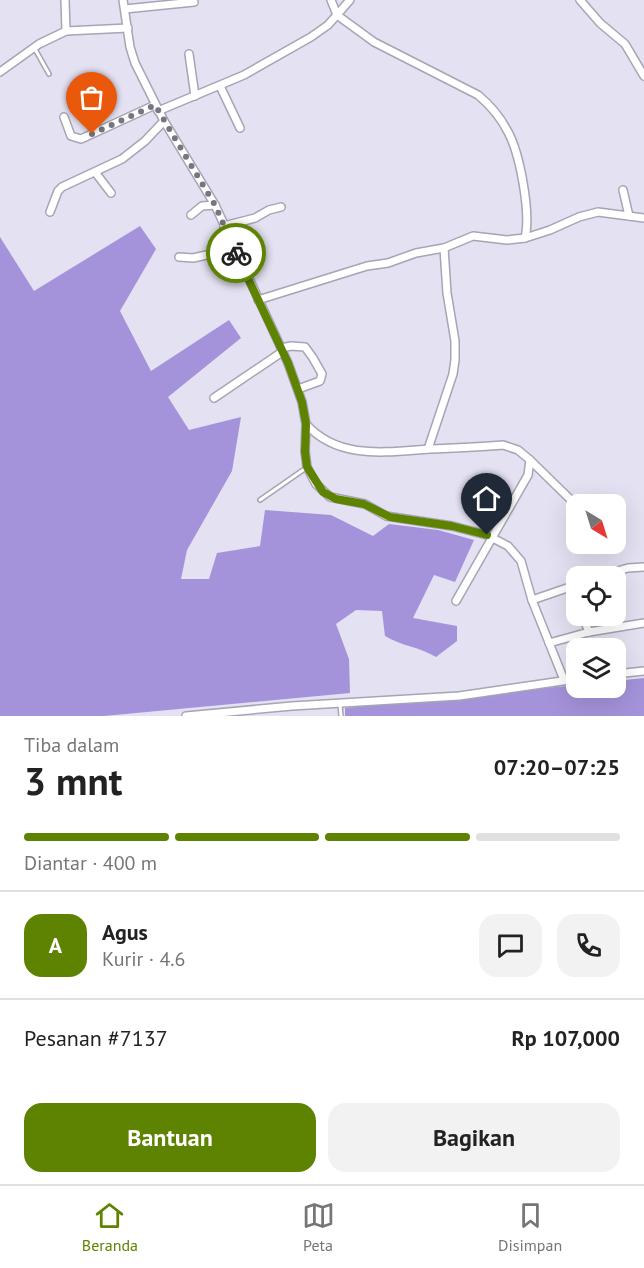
<!DOCTYPE html>
<html lang="id">
<head>
<meta charset="utf-8">
<style>
  body { margin:0; font-family:"PT Sans",sans-serif; background:#f2f2f2; color:#222; height:100vh; display:flex; flex-direction:column; font-size:22px; white-space:nowrap }
  * { box-sizing:border-box; margin:0 }
  p { font-size:20px; color:#767676 }
  .icon { flex:none; width:33px; height:33px; fill:none; stroke:currentColor; stroke-width:2; stroke-linecap:round; stroke-linejoin:round }
  .map { position:relative; height:716px; overflow:hidden }
  .panel { display:flex; flex-direction:column; background:#fff; flex:1 }
  .panel>* { flex:none }
  .needle { width:39px; rotate:142deg }
  .controls { position:absolute; left:566px; top:494px; display:grid; gap:12px }
  .controls a { display:grid; place-items:center; width:60px; height:60px; border-radius:12px; background:#fff; box-shadow:0 6px 24px #0002; font-size:30px }
  .pin { position:absolute; display:grid; place-items:center; width:51px; height:51px; color:#fff; margin:-62px -26px; border-radius:50% 50% 50% 0; rotate:-45deg; box-shadow:0 0 6px #0007 }
  .pin .icon { rotate:45deg }
  .courier { position:absolute; display:grid; place-items:center; width:60px; height:60px; margin:-30px; border:4px solid #5e8300; border-radius:50%; background:#fff; color:#222; box-shadow:0 2px 8px #0007 }
  .head em { font-style:normal; font-weight:800 }
  .head div { display:flex; flex-direction:column-reverse }
  .head { display:flex; align-items:center; justify-content:space-between; height:102px; padding:0 24px }
  h1 { font-size:39px; font-weight:800; line-height:45px }
  .bar { display:grid; grid-template-columns:repeat(4,1fr); gap:9px 6px; align-content:center; height:72px; padding:0 24px }
  .bar i { height:8px; border-radius:4px; background:#e0e0e0 }
  .bar .on { background:#5e8300 }
  .bar p { grid-column:span 4 }
  .line { display:flex; align-items:center; gap:15px; padding:0 24px; border-top:2px solid #e0e0e0 }
  .line div { flex:1 }
  .round { display:grid; place-items:center; flex:none; width:63px; height:63px; border-radius:18px; background:#f2f2f2 }
  .cta { display:flex; gap:12px; margin-top:auto; padding:12px 24px }
  .cta a { flex:1; height:69px; border-radius:18px; background:#5e8300; color:#fff; font-size:24px; font-weight:800; line-height:69px; text-align:center }
  .cta a+a { background:#f2f2f2; color:#222 }
  .tabs { display:flex; justify-content:space-around; align-items:center; height:84px; border-top:2px solid #e0e0e0; background:#fff; font-size:16px; color:#767676 }
  .tabs a { display:grid; justify-items:center; gap:3px }
  .tabs .on { color:#5e8300 }
  .map>svg:first-child { display:block }
  .forest { fill:#a493da }
  .lines { fill:none; stroke-linecap:round; stroke-linejoin:round }
  .lane-casing { stroke:#a7a4b4; stroke-width:6 }
  .street-casing { stroke:#a7a4b4; stroke-width:10 }
  .lane { stroke:#fff; stroke-width:3 }
  .street { stroke:#fff; stroke-width:7 }
  .done { stroke:#777680; stroke-width:6; stroke-dasharray:0 10.8 }
  .route { stroke:#5e8300; stroke-width:8 }
</style>
</head>
<body>
<div class="map">
<svg width="644" height="716" viewBox="0 0 644 716">
  <rect width="100%" height="100%" fill="#e4e1f2"/>
  <g class="forest">
    <path d="M140 226 156 249 120 311 151 371 229 320 241 338 168 397 189 430 241 417 232 471 187 550 181 579H209L217 553 260 546 265 510 331 515 373 536 389 524 438 530 474 540 455 582 434 575 413 618 457 626V641L436 657C420 647 401 646 385 636L382 611 356 610 336 624 349 659 350 693 104 716H0V237L34 291Z"/>
    <path d="M644 678V716H345V708L576 685V687H615V681Z"/>
  </g>
  <g class="lines">
    <g class="lane-casing">
      <g id="lane">
        <path d="M35 49 49 74"/>
        <path d="M260 500 306 468"/>
        <path d="M340 704 341 716"/>
      </g>
    </g>
    <g class="street-casing">
      <g id="street">
        <path d="M65 0 66 31"/>
        <path d="M123 0 130 47 135 63 164 121 215 205 288 363 302 402 306 424 305 451 307 467 316 484 330 497 365 504 386 516 452 526 487 535 508 546 521 561 532 600 564 680"/>
        <path d="M331 0 337 15 374 42 478 95C490 105 501 118 508 132 520 154 531 213 525 238"/>
        <path d="M580 0 600 23 625 44 644 76"/>
        <path d="M125 9 194 2"/>
        <path d="M189 54 195 96"/>
        <path d="M0 72 39 44 66 31 128 28"/>
        <path d="M220 86 240 128"/>
        <path d="M158 111 244 75 311 37 328 25 350 0"/>
        <path d="M64 117 71 136 81 139 155 105"/>
        <path d="M95 172 111 193"/>
        <path d="M623 190 629 216"/>
        <path d="M50 212 58 191 62 187 122 159 145 141 164 121"/>
        <path d="M191 215 202 206 215 205"/>
        <path d="M224 226 255 218 269 210 281 207"/>
        <path d="M179 257 193 258 234 249"/>
        <path d="M258 300 367 266 388 263 416 253 444 248 473 236 507 240 525 238 550 230 579 217 598 212 644 218"/>
        <path d="M281 348 291 346 305 347 313 358 322 374 320 381 298 389"/>
        <path d="M214 398 282 352"/>
        <path d="M306 424C338 460 386 452 429 449 453 448 478 447 503 445L518 450 530 460 528 475 456 601"/>
        <path d="M428 449 453 374 455 360V341L447 293 444 248"/>
        <path d="M530 460 572 501"/>
        <path d="M600 576 628 568 644 567"/>
        <path d="M570 587 576 601"/>
        <path d="M532 600 576 585"/>
        <path d="M582 615 589 632"/>
        <path d="M549 643 589 632 644 623"/>
        <path d="M615 674 644 671"/>
        <path d="M186 716 292 706 459 696 576 679"/>
      </g>
    </g>
    <use href="#lane" class="lane"/>
    <use href="#street" class="street"/>
  </g>
  <g class="lines">
    <path class="done" d="M92 134 155 105 215 205 236 253"/>
    <path class="route" d="M236 253 288 363 302 402 306 424 305 452 307 467 323 492 336 499 364 504 390 517 452 526 487 535"/>
  </g>
</svg>
<div class="controls">
<a><svg class="needle" viewBox="-14 -14 28 28"><path d="M0-13l5 13h-10z" fill="#e53935"/><path d="M0 13l5-13h-10z" fill="#767676"/></svg></a>
<a><svg class="icon" aria-label="locate" viewBox="0 0 24 24"><circle cx="12" cy="12" r="6"/><path d="M12 2v4M12 18v4M2 12h4M18 12h4"/></svg></a>
<a><svg class="icon" aria-label="layers" viewBox="0 0 24 24"><path d="M12 4l9 5-9 5-9-5zM3 14l9 5 9-5"/></svg></a>
</div>
<div class="pin" style="left:92px;top:134px;background:#ea580c"><svg class="icon" aria-label="bag" viewBox="0 0 24 24"><path d="M5 8h14l-1 12H6zM9 8a3 3 0 0 1 6 0"/></svg></div>
<div class="pin" style="left:487px;top:535px;background:#1f2937"><svg class="icon" aria-label="home" viewBox="0 0 24 24"><path d="M3 11l9-7 9 7M6 9v11h12V9"/></svg></div>
<div class="courier" style="left:236px;top:253px"><svg class="icon" aria-label="bike" viewBox="0 0 24 24"><circle cx="6" cy="16" r="4"/><circle cx="18" cy="16" r="4"/><path d="M6 16l4-8h5l3 8M10 8l3 8H6M13 5h3"/></svg></div>
</div>
<section class="panel">
<div class="head"><div><h1>3 mnt</h1><p>Tiba dalam</p></div><em>07:20–07:25</em></div>
<div class="bar"><i class="on"></i><i class="on"></i><i class="on"></i><i></i><p>Diantar · 400 m</p></div>
<div class="line" style="height:108px"><b class="round" style="background:#5e8300;color:#fff">A</b><div><b>Agus</b><p>Kurir · 4.6</p></div><a class="round"><svg class="icon" aria-label="chat" viewBox="0 0 24 24"><path d="M4 5h16v11H9l-5 4z"/></svg></a><a class="round"><svg class="icon" aria-label="phone" viewBox="0 0 24 24"><path d="M5 4h4l2 5-3 2q2 4 5 5l2-3 5 2v4C11 20 4 13 5 4z"/></svg></a></div>
<div class="line" style="height:78px"><div>Pesanan #7137</div><b>Rp 107,000</b></div>
<div class="cta"><a>Bantuan</a><a>Bagikan</a></div>
</section>
<nav class="tabs">
<a class="on"><svg class="icon" aria-label="home" viewBox="0 0 24 24"><path d="M3 11l9-7 9 7M6 9v11h12V9"/></svg>Beranda</a>
<a><svg class="icon" aria-label="map" viewBox="0 0 24 24"><path d="M3 6l6-2 6 2 6-2v14l-6 2-6-2-6 2zM9 4v14M15 6v14"/></svg>Peta</a>
<a><svg class="icon" aria-label="saved" viewBox="0 0 24 24"><path d="M7 4h10v16l-5-4-5 4z"/></svg>Disimpan</a>
</nav>
</body>
</html>
